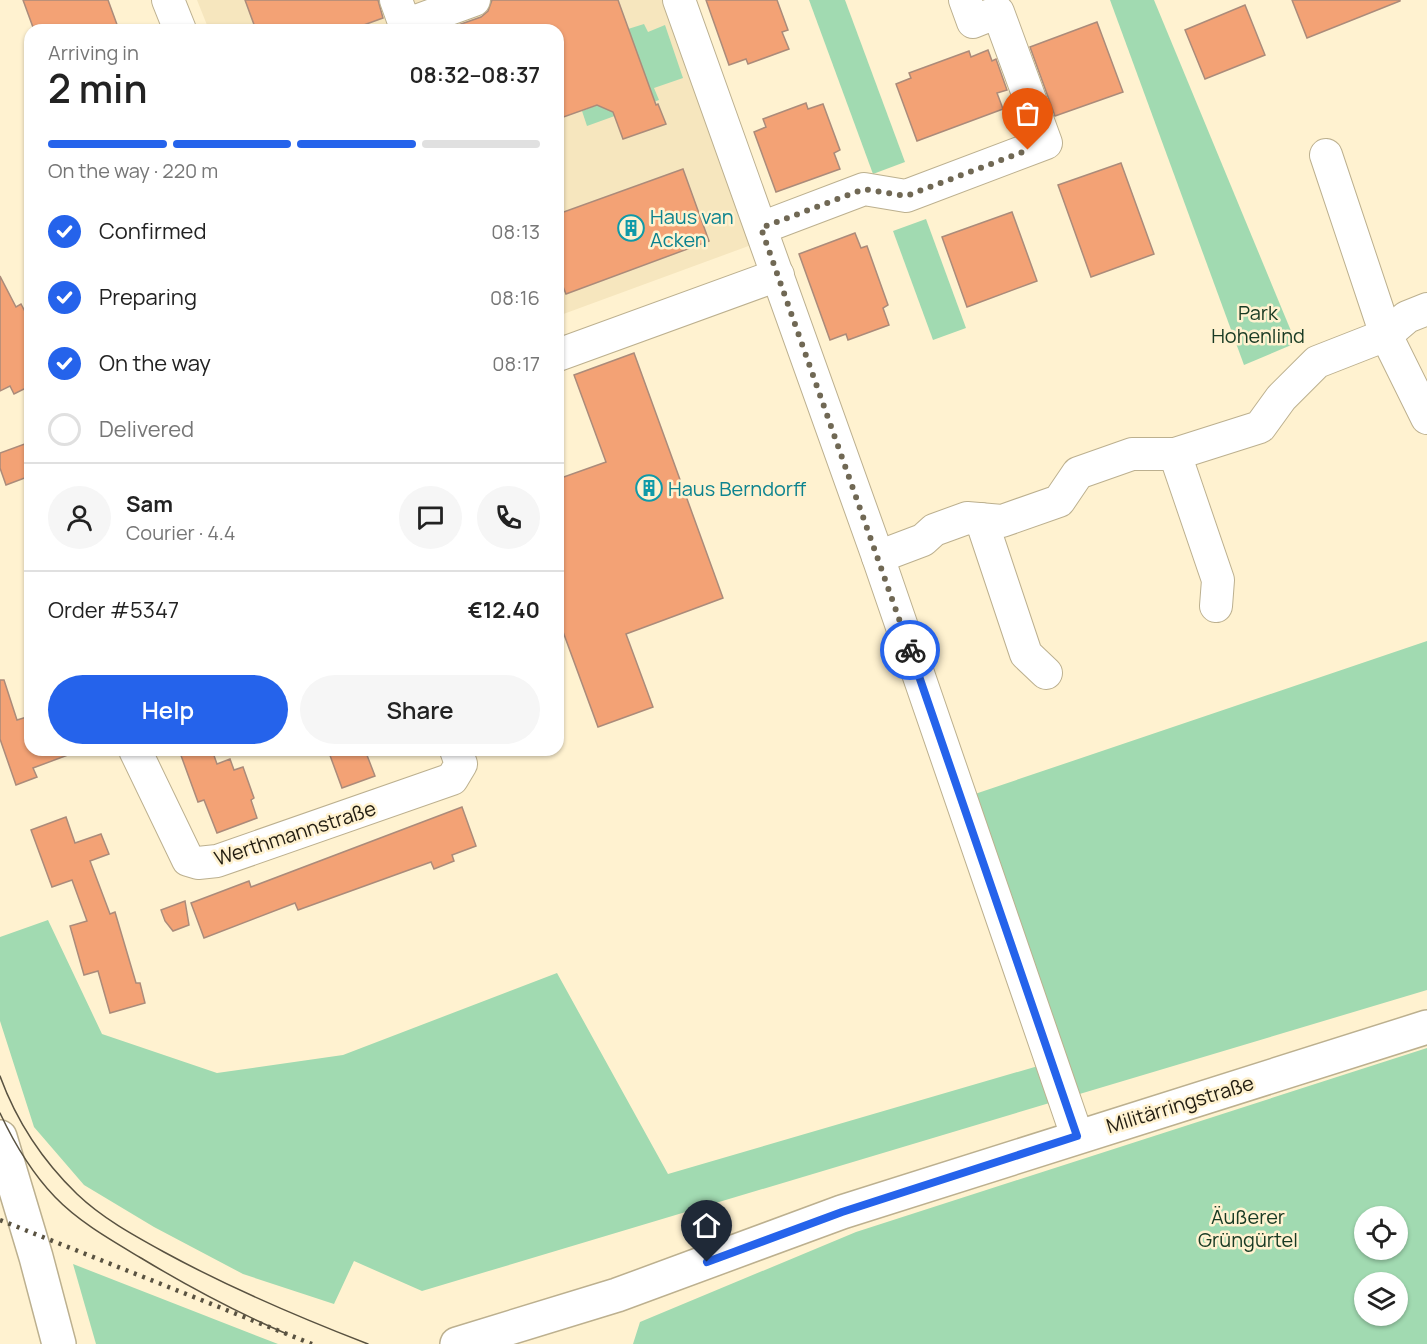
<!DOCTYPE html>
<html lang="en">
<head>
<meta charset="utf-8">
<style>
  body { margin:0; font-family:Manrope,sans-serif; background:#f6f6f6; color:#222; height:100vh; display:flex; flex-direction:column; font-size:22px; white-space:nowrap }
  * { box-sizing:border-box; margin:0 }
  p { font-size:20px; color:#767676 }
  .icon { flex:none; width:33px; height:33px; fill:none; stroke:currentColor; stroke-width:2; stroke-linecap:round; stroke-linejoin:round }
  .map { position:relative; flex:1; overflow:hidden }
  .details { position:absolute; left:24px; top:24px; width:540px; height:732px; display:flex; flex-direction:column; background:#fff; border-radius:18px; box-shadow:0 2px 4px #0004 }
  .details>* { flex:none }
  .tools { position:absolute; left:1354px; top:1206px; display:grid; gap:12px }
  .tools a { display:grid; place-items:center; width:54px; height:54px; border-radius:50%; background:#fff; box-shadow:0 2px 4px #0004; font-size:30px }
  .pin { position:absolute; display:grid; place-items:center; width:51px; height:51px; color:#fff; margin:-62px -26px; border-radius:50% 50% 50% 0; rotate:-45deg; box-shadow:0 0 6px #0007 }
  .pin .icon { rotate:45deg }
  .courier { position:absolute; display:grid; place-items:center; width:60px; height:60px; margin:-30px; border:4px solid #2563eb; border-radius:50%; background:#fff; color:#222; box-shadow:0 2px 8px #0007 }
  .overview em { font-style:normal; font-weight:600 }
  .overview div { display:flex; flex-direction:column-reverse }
  .overview { display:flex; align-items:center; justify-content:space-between; height:102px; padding:0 24px }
  h1 { font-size:39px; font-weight:600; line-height:45px }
  .bar { display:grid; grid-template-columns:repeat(4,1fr); gap:9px 6px; align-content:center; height:72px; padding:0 24px }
  .bar i { height:8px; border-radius:4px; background:#e0e0e0 }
  .bar .current { background:#2563eb }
  .bar p { grid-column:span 4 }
  .line { display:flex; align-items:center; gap:15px; padding:0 24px; border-top:2px solid #e0e0e0 }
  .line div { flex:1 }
  .round { display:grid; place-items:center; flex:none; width:63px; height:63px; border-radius:32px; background:#f6f6f6 }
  ol { padding:0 24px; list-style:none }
  li { display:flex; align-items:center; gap:18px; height:66px }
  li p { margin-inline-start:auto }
  li .icon { padding:6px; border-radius:50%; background:#2563eb; color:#fff; stroke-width:4 }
  li:last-child { color:#767676 }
  li i { width:33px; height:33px; border:3px solid #e0e0e0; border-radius:50% }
  .cta { display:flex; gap:12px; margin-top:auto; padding:12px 24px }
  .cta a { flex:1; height:69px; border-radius:36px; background:#2563eb; color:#fff; font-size:24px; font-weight:600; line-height:69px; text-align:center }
  .cta a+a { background:#f6f6f6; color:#222 }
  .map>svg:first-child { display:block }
  .built { fill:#f6e6be }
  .green { fill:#a1dab1; fill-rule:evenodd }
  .building { fill:#f3a275; stroke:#ab8b7a; stroke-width:1.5 }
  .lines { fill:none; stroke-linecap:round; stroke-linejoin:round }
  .minor-casing { stroke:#bcb08f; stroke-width:34 }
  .major-casing { stroke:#bcb08f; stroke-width:36 }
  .minor { stroke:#fff; stroke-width:32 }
  .major { stroke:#fff; stroke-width:33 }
  .tram { stroke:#595241; stroke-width:1.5 }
  .rail { stroke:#595241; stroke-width:4.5; stroke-dasharray:3 6; stroke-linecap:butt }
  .done { stroke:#706854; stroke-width:6; stroke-dasharray:0 10.8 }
  .route { stroke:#2563eb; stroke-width:8 }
  .labels { text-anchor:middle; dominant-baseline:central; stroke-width:5; stroke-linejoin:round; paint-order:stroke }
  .culture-label { font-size:20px; fill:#0d838f; stroke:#fff2d0; text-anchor:start }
  .park-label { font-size:20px; fill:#183a23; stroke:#fff2d0 }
  .street-label { font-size:20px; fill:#231e12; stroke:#fff2d0 }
</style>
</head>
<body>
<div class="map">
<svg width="1427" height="1344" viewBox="0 0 1427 1344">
  <rect width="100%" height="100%" fill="#fff2d0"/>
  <path class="built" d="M197 0H669L754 244 558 316V30H209Z"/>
  <g class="green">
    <path d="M809 0H845L905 162 873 174Z"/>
    <path d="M1110 0H1154L1296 343 1244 365Z"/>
    <path d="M644 24 648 32 665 25 683 78 654 88 659 100 587 126 582 111 648 86 628 29Z"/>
    <path d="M926 219 966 328 933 340 893 231Z"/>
    <path d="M1427 641V990L422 1291 354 1261 334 1304 243 1274 154 1227 84 1185 34 1127 0 1021V937L48 920 102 1034 217 1073 343 1055 557 973 668 1174 1062 1059 969 796Z"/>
    <path d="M1427 1048V1344H633L640 1322 856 1232ZM1365 1216H1398V1250H1365ZM1365 1282H1398V1316H1365Z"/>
    <path d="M73 1264 278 1344H96Z"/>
  </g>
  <g class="building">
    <path d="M23 0H108L119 30H34Z"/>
    <path d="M245 0H378L383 18 350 30H256Z"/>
    <path d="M492 0H618L656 105 658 104 666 124 623 139 613 112 597 105 558 119V30H444L481 17 488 11Z"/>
    <path d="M706 0H777L788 30 782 32 789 49 748 64 746 59 729 65Z"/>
    <path d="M1292 0H1400V1L1307 38Z"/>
    <path d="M1245 5 1265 55 1205 79 1185 30Z"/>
    <path d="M1097 22 1123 92 1055 116 1030 47Z"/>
    <path d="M988 50 992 61 996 59 1007 90 997 93 1003 109 917 141 896 84 911 78 909 73 969 51 971 57Z"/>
    <path d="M806 103 808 109 823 104 840 150 834 153 840 169 776 192 754 132 766 127 763 119Z"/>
    <path d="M1121 163 1154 254 1091 277 1058 185Z"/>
    <path d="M683 169 709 241 566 294 558 274V214Z"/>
    <path d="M1012 212 1037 281 967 307 942 237Z"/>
    <path d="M855 233 861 248 867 246 888 305 883 308 889 325 848 340 846 334 830 340 799 254Z"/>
    <path d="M0 276 16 307 21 304 30 321V386L14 394 10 386 0 391Z"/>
    <path d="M634 353 723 598 626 634 653 707 598 727 558 618V479L606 462 574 375Z"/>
    <path d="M30 442V476L6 485 0 468V453Z"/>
    <path d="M0 680H4L17 720 30 716V750H76V752L33 768 37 777 16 785 0 739Z"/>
    <path d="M179 750H212L217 764 230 759 234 770 243 767 254 798 251 800 257 818 217 833 204 800 198 802Z"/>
    <path d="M328 750H365L375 776 342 788Z"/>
    <path d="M462 807 476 846 452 855 454 861 434 869 431 862 298 910 295 903 204 938 191 903 249 881 251 887Z"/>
    <path d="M66 817 75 843 101 834 109 854 90 861 110 914 115 912 136 983H140L145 1003 110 1013 98 971 84 975 70 926 87 921 72 880 52 887 31 830Z"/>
    <path d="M185 901 189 925 173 931 165 921 161 910Z"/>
  </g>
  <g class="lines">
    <g class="minor-casing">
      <g id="minor">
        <path d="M168 0 180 30"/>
        <path d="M396 0 405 25 474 0"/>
        <path d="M679 0 878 557 1077 1136"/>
        <path d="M1326 155 1386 335 1427 418"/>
        <path d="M761 228 864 189 906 196 1046 143 998 12 973 22 965 0"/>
        <path d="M558 355 778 275"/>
        <path d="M1175 454 1218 580 1216 606"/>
        <path d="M981 519 1026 654 1046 673"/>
        <path d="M878 557 923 540 934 530 967 518 1002 521 1059 501 1078 473 1132 454H1175L1260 427 1281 398 1317 362 1386 335 1407 317 1427 309"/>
        <path d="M135 750 188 860 198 863 217 861 452 779 461 764 456 750"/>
      </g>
    </g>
    <g class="major-casing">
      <g id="major">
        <path d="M0 1137 36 1257 59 1344"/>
        <path d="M457 1344 617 1295 842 1212 1427 1027"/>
      </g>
    </g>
    <use href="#minor" class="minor"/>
    <use href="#major" class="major"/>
    <g class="tram">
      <path d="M0 1076C16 1120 43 1161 77 1194 102 1218 133 1235 164 1252 230 1288 298 1317 368 1344"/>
      <path d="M0 1113C15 1145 31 1172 55 1197 79 1222 111 1240 141 1258 189 1287 236 1312 287 1334"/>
    </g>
    <path class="rail" d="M0 1220 312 1344"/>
  </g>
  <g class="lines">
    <path class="done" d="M910 650 761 228 864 189 906 196 1028 150"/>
    <path class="route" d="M707 1262 842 1212 1077 1136 910 650"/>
  </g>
  <defs>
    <g id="building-ring" transform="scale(1.35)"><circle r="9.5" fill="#fff2d0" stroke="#0f9aa8" stroke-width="1.5"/><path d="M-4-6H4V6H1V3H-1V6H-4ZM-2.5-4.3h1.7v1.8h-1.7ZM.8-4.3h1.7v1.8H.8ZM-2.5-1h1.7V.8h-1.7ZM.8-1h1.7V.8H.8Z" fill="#0f9aa8"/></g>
  </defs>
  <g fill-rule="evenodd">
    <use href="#building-ring" x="631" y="228"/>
    <use href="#building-ring" x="649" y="488"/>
  </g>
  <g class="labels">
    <g class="culture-label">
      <text x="650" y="216">Haus van<tspan x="650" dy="23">Acken</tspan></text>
      <text x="668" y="488">Haus Berndorff</text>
    </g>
    <g class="park-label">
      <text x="1258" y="312">Park<tspan x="1258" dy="23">Hohenlind</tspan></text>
      <text x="1248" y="1216">Äußerer<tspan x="1248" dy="23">Grüngürtel</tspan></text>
    </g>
    <g class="street-label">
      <text transform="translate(295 833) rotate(-18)">Werthmannstraße</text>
      <text transform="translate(1180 1104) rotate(-17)">Militärringstraße</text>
    </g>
  </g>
</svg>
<div class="tools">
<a><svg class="icon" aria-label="locate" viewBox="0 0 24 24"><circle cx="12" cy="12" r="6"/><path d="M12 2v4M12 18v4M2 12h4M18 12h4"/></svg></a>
<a><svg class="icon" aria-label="layers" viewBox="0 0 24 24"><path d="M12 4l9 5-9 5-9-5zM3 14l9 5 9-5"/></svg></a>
</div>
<div class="pin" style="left:1028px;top:150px;background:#ea580c"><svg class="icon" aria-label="bag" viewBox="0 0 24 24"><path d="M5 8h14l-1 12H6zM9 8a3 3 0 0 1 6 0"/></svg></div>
<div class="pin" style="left:707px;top:1262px;background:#1f2937"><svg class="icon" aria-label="home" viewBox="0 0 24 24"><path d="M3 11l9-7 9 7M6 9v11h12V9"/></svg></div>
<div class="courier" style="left:910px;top:650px"><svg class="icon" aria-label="bike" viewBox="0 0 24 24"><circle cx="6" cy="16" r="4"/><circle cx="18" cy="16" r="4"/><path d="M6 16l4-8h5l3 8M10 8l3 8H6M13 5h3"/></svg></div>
<section class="details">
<div class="overview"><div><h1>2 min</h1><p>Arriving in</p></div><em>08:32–08:37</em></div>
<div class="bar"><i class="current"></i><i class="current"></i><i class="current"></i><i></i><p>On the way · 220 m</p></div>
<ol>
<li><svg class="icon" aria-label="check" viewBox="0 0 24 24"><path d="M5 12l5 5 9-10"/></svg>Confirmed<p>08:13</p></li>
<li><svg class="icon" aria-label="check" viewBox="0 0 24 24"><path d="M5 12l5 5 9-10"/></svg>Preparing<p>08:16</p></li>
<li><svg class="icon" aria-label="check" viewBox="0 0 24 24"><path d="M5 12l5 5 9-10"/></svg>On the way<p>08:17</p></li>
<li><i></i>Delivered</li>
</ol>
<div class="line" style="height:108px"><a class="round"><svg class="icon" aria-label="person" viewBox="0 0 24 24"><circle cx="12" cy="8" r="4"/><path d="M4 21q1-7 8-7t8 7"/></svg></a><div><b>Sam</b><p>Courier · 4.4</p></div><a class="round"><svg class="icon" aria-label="chat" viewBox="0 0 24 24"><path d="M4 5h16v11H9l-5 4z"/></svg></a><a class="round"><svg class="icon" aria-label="phone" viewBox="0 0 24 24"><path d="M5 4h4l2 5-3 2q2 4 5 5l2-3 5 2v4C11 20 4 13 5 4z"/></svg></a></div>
<div class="line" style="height:78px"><div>Order #5347</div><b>€12.40</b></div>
<div class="cta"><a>Help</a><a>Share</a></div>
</section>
</div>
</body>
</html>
